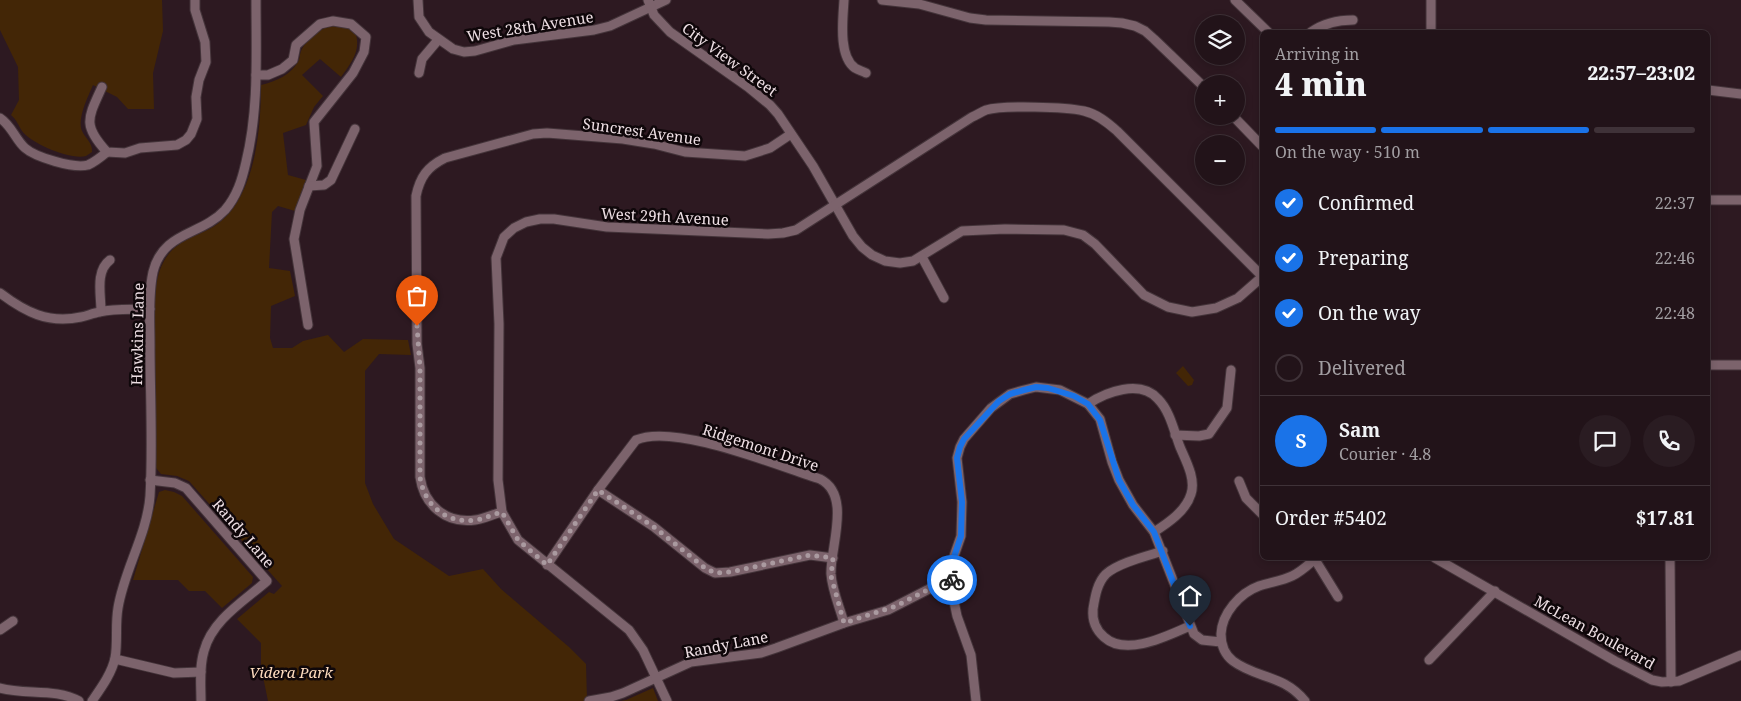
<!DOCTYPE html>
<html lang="en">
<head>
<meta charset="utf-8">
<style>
  body { margin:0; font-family:"Noto Serif",serif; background:#2a1c22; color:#f1f3f6; height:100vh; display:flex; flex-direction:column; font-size:19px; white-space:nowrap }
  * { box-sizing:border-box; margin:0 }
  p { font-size:16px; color:#a29ea2 }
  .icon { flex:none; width:28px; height:28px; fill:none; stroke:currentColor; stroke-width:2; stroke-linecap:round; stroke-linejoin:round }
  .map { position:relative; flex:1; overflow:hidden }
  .panel { position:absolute; left:1260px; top:30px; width:450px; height:530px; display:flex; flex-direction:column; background:#221319; border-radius:8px; box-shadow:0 2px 8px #0003,0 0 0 1px #3f3238 }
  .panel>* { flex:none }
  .buttons { position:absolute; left:1195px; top:15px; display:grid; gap:10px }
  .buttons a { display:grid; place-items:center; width:50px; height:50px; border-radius:50%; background:#221319; box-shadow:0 2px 8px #0003,0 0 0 1px #3f3238; font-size:25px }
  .pin { position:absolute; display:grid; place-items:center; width:42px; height:42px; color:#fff; margin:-51px -21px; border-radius:50% 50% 50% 0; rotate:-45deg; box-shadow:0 0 5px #0007 }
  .pin .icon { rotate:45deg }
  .courier { position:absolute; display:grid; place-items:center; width:50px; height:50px; margin:-25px; border:4px solid #1a73e8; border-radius:50%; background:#fff; color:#222; box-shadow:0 1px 6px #0007 }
  .headline em { font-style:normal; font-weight:800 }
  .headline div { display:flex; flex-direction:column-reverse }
  .headline { display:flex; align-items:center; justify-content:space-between; height:85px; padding:0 15px }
  h1 { font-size:32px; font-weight:800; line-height:38px }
  .bar { display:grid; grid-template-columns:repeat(4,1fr); gap:8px 5px; align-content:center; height:60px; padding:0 15px }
  .bar i { height:6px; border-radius:4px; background:#3f3238 }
  .bar .selected { background:#1a73e8 }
  .bar p { grid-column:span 4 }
  .line { display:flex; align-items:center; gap:12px; padding:0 15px; border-top:1px solid #3f3238 }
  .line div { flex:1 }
  .round { display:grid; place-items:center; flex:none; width:52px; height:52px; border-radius:26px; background:#2a1c22 }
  ol { padding:0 15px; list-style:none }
  li { display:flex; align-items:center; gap:15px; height:55px }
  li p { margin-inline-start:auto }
  li .icon { padding:5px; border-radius:50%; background:#1a73e8; color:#fff; stroke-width:4 }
  li:last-child { color:#a29ea2 }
  li i { width:28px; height:28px; border:2px solid #3f3238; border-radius:50% }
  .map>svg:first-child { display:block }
  .green { fill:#432606 }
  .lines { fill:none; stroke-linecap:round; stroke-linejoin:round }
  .minor-casing { stroke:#44343a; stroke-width:11 }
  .minor { stroke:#7c636c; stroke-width:9 }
  .done { stroke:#aa9aa0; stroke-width:5; stroke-dasharray:0 9 }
  .route { stroke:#1a73e8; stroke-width:6 }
  .labels { text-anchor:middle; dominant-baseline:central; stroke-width:5; stroke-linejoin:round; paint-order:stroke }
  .street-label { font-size:15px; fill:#eedfe4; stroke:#0f070a }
  .park-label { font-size:15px; font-style:italic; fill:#fedcbf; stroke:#0f070a }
</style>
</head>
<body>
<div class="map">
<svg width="1741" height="701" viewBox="0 0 1741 701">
  <rect width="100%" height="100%" fill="#2d1921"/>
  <g class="green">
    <path d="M0 0H162L163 31 153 73 154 109H128L117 97 93 85C88 97 77 118 82 131 85 138 93 143 92 152 90 153 88 155 86 156 70 160 32 144 22 131 18 125 17 120 11 115L19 100 18 67 0 30Z"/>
    <path d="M328 26H343L355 32C362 50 351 63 341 77L320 59 302 75 323 96 314 107 306 125 283 133 288 175 306 180 295 211 278 206 272 212 269 268 290 271 295 296 271 306 270 338 273 348H292L303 341 328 335 344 352 363 339 408 340 411 355 379 354 365 371V483L373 504 394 539 449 576 483 569 501 589 569 647 586 664 587 701H268L261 667V643L237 619 269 592 274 594 282 586 189 481 177 476 161 474 156 468C155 422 154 375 155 328 155 306 153 280 164 261 175 241 195 237 213 227 255 201 261 131 261 85 277 81 291 75 299 60 300 56 300 52 302 49 307 39 319 31 328 26Z"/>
    <path d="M1183 366 1194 380 1192 385 1188 386 1176 373Z"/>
    <path d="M165 490 174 492 182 496 253 577 252 583 222 608 205 591H189L178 580H133L159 492Z"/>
    <path d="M653 688 658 701H621L626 700Z"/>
  </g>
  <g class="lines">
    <g class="minor-casing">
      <g id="minor">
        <path d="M418 0 419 17 429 32 453 49 464 52 475 51 514 40 594 30 610 26 666 0"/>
        <path d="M648 0 654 15 670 32 748 87 770 105 778 114 813 166 853 236 862 247 872 255 885 261 900 263 913 261 962 231 1005 229 1064 230 1083 235 1095 244 1144 295 1168 307 1192 312 1216 308 1238 298 1262 277"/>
        <path d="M844 0C843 18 838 56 855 68 858 70 862 71 866 73"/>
        <path d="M882 0 919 4 970 18 986 20 1109 22 1122 23 1135 26 1145 31 1154 39 1204 87"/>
        <path d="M1235 0 1268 32"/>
        <path d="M1431 0V32"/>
        <path d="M1311 32C1324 23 1337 20 1353 20"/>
        <path d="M419 73 422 59 438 40"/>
        <path d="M256 75H268L282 69 293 60 296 45 320 24 333 21 351 24 366 37 364 52 353 73 314 122 317 166 300 210 294 239 308 325"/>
        <path d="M102 87C88 118 82 125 107 152L125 153 140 148 177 145 186 140 191 134 197 119 196 97 199 80 206 62 205 42 195 10V0"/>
        <path d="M1708 90 1741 94"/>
        <path d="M1233 116 1262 146"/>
        <path d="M0 118C12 126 15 139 25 148 35 157 74 169 88 165 95 162 101 157 107 152"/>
        <path d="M309 186 324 185 331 180 355 129"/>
        <path d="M1708 200H1741"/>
        <path d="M922 257 944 298"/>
        <path d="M0 293C25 312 48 324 81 317 87 316 93 313 100 312 115 308 134 310 150 309"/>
        <path d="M101 311C101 295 95 271 110 260"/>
        <path d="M1708 365H1741"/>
        <path d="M1088 404C1106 392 1140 379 1158 399 1170 411 1174 431 1180 447 1186 461 1196 479 1191 494 1186 511 1168 523 1154 532"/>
        <path d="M1175 435 1199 436 1209 434 1227 408 1231 370"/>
        <path d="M150 480 175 483 186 488 267 581C244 601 212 620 204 651 199 667 201 685 201 701"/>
        <path d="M1239 481 1246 498 1262 514"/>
        <path d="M598 490 654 527 705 568 715 573 730 572 810 555 833 558"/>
        <path d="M502 512C493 514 484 519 475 520 446 524 424 505 420 477V368L417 344 416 196C420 177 427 167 445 158L533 134 547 133 623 139 654 144 685 152 745 156 770 148 791 134"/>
        <path d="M1163 551C1147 556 1118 563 1106 574 1097 583 1095 597 1093 609 1092 620 1096 630 1104 637 1126 657 1167 636 1190 626"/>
        <path d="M1314 558 1338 597"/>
        <path d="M1435 558 1615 661 1652 680 1662 682 1679 681 1741 655"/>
        <path d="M1670 558 1671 682"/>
        <path d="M547 565 598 490 636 440C675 423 778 466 820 479 852 495 830 547 831 574 832 590 840 608 844 623"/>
        <path d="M0 630 13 621"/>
        <path d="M115 659 174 673 201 672"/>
        <path d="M1429 660 1495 591"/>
        <path d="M0 688C25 695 56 688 79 701"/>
        <path d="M92 701C101 688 112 673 115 658 118 642 115 625 118 608 124 570 147 535 150 496 153 447 150 393 150 344 150 320 148 295 153 272 163 231 201 236 225 210 237 196 242 180 246 162 259 109 256 55 256 0"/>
        <path d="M589 701 611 697 623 693 691 662 761 653 776 648 844 623 888 610 933 587 952 584"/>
        <path d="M667 701 643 650 629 630 518 540 502 512 498 480 499 324 496 258 504 237 514 228 526 222 540 219H554L607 227 768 234 783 233 796 230 972 117C977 115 981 112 986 110 1003 105 1066 107 1084 111 1097 114 1107 122 1117 131L1262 276"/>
        <path d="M976 701 971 655 957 616 952 592 953 559 961 536 962 502 957 458 960 447 964 439 991 408 1010 394 1024 390 1036 387 1060 390 1088 404 1100 419 1112 462 1119 480 1133 505 1154 532 1194 634 1202 640 1221 642"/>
        <path d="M1305 701C1283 674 1257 679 1233 661 1224 654 1221 645 1221 634 1222 613 1240 593 1259 586 1270 582 1282 581 1292 576 1302 571 1309 564 1316 558"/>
      </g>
    </g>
    <use href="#minor" class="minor"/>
  </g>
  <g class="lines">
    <path class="done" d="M417 326 420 368V477C424 505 446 524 475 520 484 519 493 514 502 512L518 540 547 565 598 490 654 527 705 568 715 573 730 572 810 555 833 558 831 576 844 623 896 606 933 587 952 584V580"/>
    <path class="route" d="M952 580 953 560 961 536 962 502 957 458 960 447 964 439 999 401 1010 394 1024 390 1036 387 1048 388 1074 396 1088 404 1100 420 1119 480 1133 505 1154 532 1190 626"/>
  </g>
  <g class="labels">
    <g class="street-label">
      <text transform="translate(530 26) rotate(-9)">West 28th Avenue</text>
      <text transform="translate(730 59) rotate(36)">City View Street</text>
      <text transform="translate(642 131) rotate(8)">Suncrest Avenue</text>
      <text transform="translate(665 216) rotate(3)">West 29th Avenue</text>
      <text transform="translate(137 334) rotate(-89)">Hawkins Lane</text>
      <text transform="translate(761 447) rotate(18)">Ridgemont Drive</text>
      <text transform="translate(244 533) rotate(49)">Randy Lane</text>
      <text transform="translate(1595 632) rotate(29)">McLean Boulevard</text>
      <text transform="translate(726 644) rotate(-11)">Randy Lane</text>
    </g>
    <g class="park-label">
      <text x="291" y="672">Videra Park</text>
    </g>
  </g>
</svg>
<div class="buttons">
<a><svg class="icon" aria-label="layers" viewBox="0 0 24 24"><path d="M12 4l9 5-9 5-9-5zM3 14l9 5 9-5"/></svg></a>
<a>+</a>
<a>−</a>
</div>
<div class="pin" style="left:417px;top:326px;background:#ea580c"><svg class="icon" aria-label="bag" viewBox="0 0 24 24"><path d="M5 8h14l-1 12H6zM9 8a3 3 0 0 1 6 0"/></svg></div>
<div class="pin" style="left:1190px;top:626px;background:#1f2937"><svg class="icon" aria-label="home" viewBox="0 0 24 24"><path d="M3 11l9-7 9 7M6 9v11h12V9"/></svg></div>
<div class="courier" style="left:952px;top:580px"><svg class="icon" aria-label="bike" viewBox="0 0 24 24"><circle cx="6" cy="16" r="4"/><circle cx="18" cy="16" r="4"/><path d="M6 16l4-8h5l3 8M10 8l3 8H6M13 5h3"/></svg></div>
<section class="panel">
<div class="headline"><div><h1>4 min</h1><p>Arriving in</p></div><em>22:57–23:02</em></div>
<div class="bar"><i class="selected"></i><i class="selected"></i><i class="selected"></i><i></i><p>On the way · 510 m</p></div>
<ol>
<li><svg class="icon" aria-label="check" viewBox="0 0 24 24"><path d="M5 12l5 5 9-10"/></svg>Confirmed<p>22:37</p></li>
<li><svg class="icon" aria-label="check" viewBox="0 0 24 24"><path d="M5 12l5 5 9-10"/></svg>Preparing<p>22:46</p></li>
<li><svg class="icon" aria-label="check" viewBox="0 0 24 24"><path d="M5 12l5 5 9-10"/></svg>On the way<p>22:48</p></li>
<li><i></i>Delivered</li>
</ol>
<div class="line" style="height:90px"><b class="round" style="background:#1a73e8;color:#fff">S</b><div><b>Sam</b><p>Courier · 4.8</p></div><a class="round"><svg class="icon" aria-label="chat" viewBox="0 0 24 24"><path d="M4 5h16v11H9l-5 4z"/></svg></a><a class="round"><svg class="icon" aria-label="phone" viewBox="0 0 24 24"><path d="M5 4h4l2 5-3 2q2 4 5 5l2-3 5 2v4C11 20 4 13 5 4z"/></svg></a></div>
<div class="line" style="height:65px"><div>Order #5402</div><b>$17.81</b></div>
</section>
</div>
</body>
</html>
